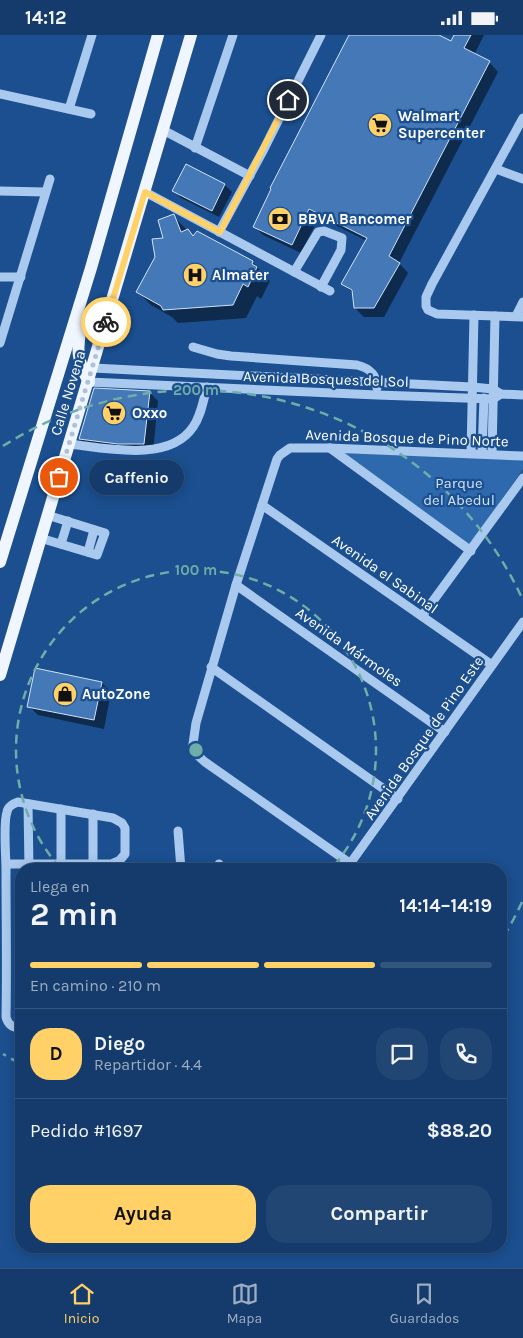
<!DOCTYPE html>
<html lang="es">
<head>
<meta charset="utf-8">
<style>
  body { margin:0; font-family:Karla,sans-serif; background:#214673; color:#f1f3f6; height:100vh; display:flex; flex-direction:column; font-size:19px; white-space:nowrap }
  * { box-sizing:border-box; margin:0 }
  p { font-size:16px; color:#9dadc1 }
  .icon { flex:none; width:28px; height:28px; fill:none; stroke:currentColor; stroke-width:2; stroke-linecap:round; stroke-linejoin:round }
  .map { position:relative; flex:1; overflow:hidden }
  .details { position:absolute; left:15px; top:828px; width:492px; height:390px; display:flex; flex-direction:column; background:#143b6b; border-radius:20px; box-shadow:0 2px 12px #0003,0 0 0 1px #33557e }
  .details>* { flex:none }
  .pin { position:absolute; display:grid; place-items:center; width:42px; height:42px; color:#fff; margin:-21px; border:2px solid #fff; border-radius:50%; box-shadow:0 1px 5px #0007 }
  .courier { position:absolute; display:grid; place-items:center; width:50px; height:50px; margin:-25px; border:4px solid #ffd166; border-radius:50%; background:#fff; color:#222; box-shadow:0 1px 6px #0007 }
  .bubble { position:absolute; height:35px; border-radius:18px; background:#143b6b; box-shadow:0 2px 12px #0003,0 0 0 1px #33557e; font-size:16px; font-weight:700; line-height:35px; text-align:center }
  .head em { font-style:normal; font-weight:700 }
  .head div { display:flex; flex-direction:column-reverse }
  .head { display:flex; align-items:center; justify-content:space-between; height:85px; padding:0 15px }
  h1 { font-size:32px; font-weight:700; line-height:38px }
  .bar { display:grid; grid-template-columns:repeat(4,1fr); gap:8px 5px; align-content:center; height:60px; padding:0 15px }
  .bar i { height:6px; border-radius:4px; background:#33557e }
  .bar .current { background:#ffd166 }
  .bar p { grid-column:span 4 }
  .line { display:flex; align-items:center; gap:12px; padding:0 15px; border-top:1px solid #33557e }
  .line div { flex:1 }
  .round { display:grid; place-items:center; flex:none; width:52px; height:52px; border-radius:20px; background:#214673 }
  .cta { display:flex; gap:10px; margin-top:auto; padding:10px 15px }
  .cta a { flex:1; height:58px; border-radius:20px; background:#ffd166; color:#111; font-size:20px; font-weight:700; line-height:58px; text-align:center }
  .cta a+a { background:#214673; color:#f1f3f6 }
  .status { display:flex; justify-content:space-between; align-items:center; height:35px; padding:0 25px; background:#143b6b; direction:ltr }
  .status svg { height:14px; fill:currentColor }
  .dock { display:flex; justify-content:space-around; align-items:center; height:70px; border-top:1px solid #33557e; background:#143b6b; font-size:14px; color:#9dadc1 }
  .dock a { display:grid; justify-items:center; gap:2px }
  .dock .current { color:#ffd166 }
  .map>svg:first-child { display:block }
  .green { fill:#2e69ad }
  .shadow { fill:#0007 }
  .building { fill:#4478b7; stroke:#cfe3fa }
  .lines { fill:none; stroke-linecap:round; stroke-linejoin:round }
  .minor { stroke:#a9c9ee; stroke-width:9 }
  .major { stroke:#f0f6ff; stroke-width:12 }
  .done { stroke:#afc1d8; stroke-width:5; stroke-dasharray:0 9 }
  .route { stroke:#ffd166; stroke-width:6 }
  .ring { fill:none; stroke:#6fada8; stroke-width:2.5; stroke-dasharray:9 6 }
  .labels { text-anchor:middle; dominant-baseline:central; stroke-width:4.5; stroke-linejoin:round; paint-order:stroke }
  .poi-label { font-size:15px; font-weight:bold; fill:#fff; stroke:#1b4f8f; text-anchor:start }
  .street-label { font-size:15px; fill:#fff; stroke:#1b4f8f }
  .park-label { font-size:15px; fill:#cfe3fa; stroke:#1b4f8f }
  .centre { fill:#6fada8; stroke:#1b4f8f; stroke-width:2.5 }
  .ring-label { font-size:15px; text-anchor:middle; font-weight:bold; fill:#6fada8; stroke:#1b4f8f; stroke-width:4.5; stroke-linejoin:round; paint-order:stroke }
</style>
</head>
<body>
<div class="status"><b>14:12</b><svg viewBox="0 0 49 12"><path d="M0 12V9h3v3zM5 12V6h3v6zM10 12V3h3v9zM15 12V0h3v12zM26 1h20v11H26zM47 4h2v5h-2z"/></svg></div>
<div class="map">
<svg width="523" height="1233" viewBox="0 0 523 1233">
  <rect width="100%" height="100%" fill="#1b4f8f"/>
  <path class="green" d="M338 416 523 422V434L470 510Z"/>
  <g class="shadow">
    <path d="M351 0H436L451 8 455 0H484L474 20 489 27 498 37 399 228 408 238 384 282H364L355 273 354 259 343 249 367 206 319 182 301 218 263 200 254 191Z"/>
    <path d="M186 131 225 150 232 157 219 182 181 163 174 156Z"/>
    <path d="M173 181 194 202 252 227 265 240V242L270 246 261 264 257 261 246 283 178 288 172 282 151 270 138 257 165 204Z"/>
    <path d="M149 357 158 366 153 417 90 413 80 404Z"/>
    <path d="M102 648 111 657 104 694 38 680 29 671Z"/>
  </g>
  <g class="building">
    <path d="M349 0H439L451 6 454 0H471L464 13 490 26 389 221 400 228 374 273H354L352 255 341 249 367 203 309 174 292 210 253 192 271 154 270 153Z"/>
    <path d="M186 129 225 149 212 176 172 156Z"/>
    <path d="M174 179 181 197 188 194 193 201 197 196 253 226 252 229 257 232 248 252 243 249 233 270 163 275 161 271 136 257 155 222 152 204 163 203 158 185Z"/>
    <path d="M94 353 150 356 144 409H118L79 404Z"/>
    <path d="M35 633 102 647 94 685 27 672Z"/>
  </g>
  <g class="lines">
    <g class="minor">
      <path d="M0 59 91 79"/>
      <path d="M69 74 92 0"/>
      <path d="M523 83 432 249 426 262V271L428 275 437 279 523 282"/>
      <path d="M163 95 250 141"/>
      <path d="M195 113 233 0"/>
      <path d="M496 134 523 144"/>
      <path d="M0 156 45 157"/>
      <path d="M145 157 330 256"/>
      <path d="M219 197 264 114 321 0"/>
      <path d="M294 237 318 197 324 196 342 203 341 215 321 252"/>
      <path d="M0 242H21"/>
      <path d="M516 281 523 267"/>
      <path d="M0 308 50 144"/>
      <path d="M193 312 217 319 231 321 357 330C369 333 377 339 377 353"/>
      <path d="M93 333 472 352 493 354 501 359 523 360"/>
      <path d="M89 347 377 360 493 364 501 359"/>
      <path d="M69 409C105 413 169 428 193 392 201 381 203 366 207 352"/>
      <path d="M330 413 471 516"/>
      <path d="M471 418 474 280"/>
      <path d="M482 418 484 363"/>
      <path d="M492 419 495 281"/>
      <path d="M262 470 492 630"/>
      <path d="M40 503 97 520 105 498 47 480"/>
      <path d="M61 509 68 486"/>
      <path d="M88 517 94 495"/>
      <path d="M236 550 445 697"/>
      <path d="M422 581 523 443"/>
      <path d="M211 632 398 764"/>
      <path d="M28 769 29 834"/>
      <path d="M61 774V834"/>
      <path d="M93 779V829"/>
      <path d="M178 796 181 834"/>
      <path d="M6 829H111L120 825 125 819V793L122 788 113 783 18 767C13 769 8 771 7 777 3 788 6 821 6 835 6 884 7 933 6 982 8 990 13 993 21 993"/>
      <path d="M351 829 205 727 196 719 193 709 196 688 236 550 277 424 280 420 290 413H329L523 421"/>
      <path d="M347 833 523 587"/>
      <path d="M219 834V829"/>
    </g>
    <g class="major">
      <path d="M82 289C76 313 77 326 89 347"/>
      <path d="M0 527 91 233 158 0"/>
      <path d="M0 640 191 0"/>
    </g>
  </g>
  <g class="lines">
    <path class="done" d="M59 442 106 287"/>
    <path class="route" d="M106 287 145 157 220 197 288 65"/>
  </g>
  <g class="ring">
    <path d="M60 833A180 180 0 1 1 332 833"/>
    <path d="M522 867A360 360 0 0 1 501 906M19 1028A360 360 0 0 1 3 1019M3 411A360 360 0 0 1 522 563"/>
  </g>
  <defs>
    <g id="supermarket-disc" transform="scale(1.25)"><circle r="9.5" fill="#ffd166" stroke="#1b4f8f"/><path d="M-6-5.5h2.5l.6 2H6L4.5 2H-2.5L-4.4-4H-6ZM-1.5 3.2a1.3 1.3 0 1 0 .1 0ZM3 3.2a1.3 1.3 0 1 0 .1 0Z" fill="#111"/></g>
    <g id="bank-disc" transform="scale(1.25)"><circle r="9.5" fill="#ffd166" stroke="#1b4f8f"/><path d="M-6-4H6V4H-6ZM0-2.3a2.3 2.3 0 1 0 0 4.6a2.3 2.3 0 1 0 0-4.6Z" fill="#111"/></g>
    <g id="hospital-disc" transform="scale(1.25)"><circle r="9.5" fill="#ffd166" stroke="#1b4f8f"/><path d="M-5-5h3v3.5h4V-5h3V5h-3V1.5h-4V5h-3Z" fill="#111"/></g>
    <g id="shop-disc" transform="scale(1.25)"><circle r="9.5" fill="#ffd166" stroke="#1b4f8f"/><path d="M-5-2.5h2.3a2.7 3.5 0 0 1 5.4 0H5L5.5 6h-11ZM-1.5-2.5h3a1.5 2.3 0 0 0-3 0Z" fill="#111"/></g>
  </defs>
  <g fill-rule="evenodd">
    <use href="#supermarket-disc" x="380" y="90"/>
    <use href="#bank-disc" x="280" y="184"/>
    <use href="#hospital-disc" x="195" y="240"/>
    <use href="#supermarket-disc" x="114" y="378"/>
    <use href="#shop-disc" x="65" y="659"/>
  </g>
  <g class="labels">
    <g class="poi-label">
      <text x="398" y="81">Walmart<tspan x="398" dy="17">Supercenter</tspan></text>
      <text x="298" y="184">BBVA Bancomer</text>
      <text x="212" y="240">Almater</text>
      <text x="132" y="378">Oxxo</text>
      <text x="82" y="659">AutoZone</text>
    </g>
    <g class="street-label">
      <text transform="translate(326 344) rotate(2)">Avenida Bosques del Sol</text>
      <text transform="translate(68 358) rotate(-73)">Calle Novena</text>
      <text transform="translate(407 403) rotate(2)">Avenida Bosque de Pino Norte</text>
      <text transform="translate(385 539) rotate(35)">Avenida el Sabinal</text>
      <text transform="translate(349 612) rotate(35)">Avenida Mármoles</text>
      <text transform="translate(424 703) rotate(-55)">Avenida Bosque de Pino Este</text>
    </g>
    <g class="park-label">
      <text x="459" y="448">Parque<tspan x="459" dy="17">del Abedul</tspan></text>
    </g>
  </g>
  <circle cx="196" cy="715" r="8" class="centre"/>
  <g class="ring-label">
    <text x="196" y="360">200 m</text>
    <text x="196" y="540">100 m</text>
  </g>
</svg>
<div class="pin" style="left:59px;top:442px;background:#ea580c"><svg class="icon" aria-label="bag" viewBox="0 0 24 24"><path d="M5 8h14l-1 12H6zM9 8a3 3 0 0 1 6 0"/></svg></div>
<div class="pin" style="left:288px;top:65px;background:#1f2937"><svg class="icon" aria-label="home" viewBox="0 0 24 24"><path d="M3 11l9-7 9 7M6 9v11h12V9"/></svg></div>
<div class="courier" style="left:106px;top:287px"><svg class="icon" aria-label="bike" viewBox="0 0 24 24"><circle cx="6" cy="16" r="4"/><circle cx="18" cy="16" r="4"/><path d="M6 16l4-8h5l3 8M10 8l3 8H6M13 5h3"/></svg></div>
<div class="bubble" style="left:89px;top:425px;width:95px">Caffenio</div>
<section class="details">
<div class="head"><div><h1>2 min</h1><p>Llega en</p></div><em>14:14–14:19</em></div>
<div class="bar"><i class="current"></i><i class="current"></i><i class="current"></i><i></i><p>En camino · 210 m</p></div>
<div class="line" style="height:90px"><b class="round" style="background:#ffd166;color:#111">D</b><div><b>Diego</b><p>Repartidor · 4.4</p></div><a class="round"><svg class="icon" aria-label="chat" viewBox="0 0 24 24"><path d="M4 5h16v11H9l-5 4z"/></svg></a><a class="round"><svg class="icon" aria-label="phone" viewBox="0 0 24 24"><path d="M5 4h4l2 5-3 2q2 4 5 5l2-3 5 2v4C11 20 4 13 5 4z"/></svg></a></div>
<div class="line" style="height:65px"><div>Pedido #1697</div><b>$88.20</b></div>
<div class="cta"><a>Ayuda</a><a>Compartir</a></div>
</section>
</div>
<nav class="dock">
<a class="current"><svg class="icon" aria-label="home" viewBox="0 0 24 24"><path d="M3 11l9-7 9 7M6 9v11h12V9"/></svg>Inicio</a>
<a><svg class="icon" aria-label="map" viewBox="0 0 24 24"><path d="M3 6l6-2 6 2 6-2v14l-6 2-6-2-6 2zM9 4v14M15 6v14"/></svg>Mapa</a>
<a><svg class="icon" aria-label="saved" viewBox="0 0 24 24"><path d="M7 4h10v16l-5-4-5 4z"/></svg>Guardados</a>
</nav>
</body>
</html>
